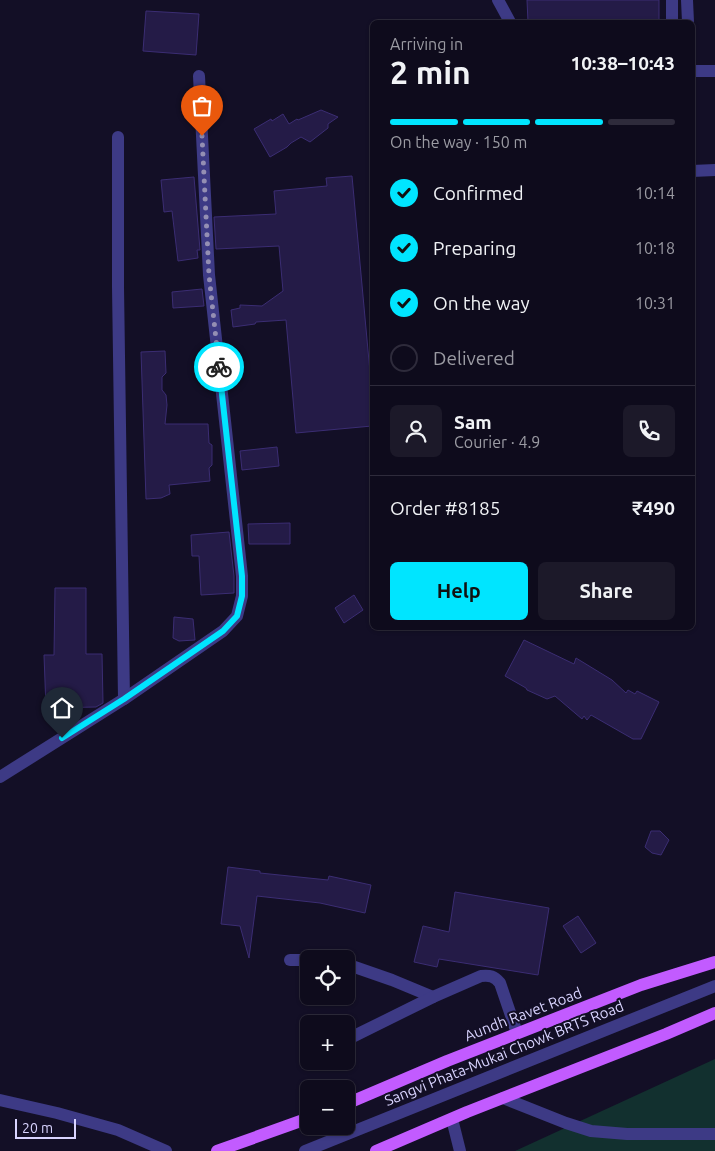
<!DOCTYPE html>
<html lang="en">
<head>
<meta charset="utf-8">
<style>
  body { margin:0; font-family:Ubuntu,sans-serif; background:#1c1929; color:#f1f3f6; height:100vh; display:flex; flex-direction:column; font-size:19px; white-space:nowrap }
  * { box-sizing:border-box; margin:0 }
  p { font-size:16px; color:#9b9ba3 }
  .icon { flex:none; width:28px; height:28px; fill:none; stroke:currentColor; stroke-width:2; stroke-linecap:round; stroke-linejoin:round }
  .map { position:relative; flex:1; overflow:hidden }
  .sheet { position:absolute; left:370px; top:20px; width:325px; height:610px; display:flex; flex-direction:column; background:#0e0b1c; border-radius:8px; box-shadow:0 1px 4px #0004,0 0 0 1px #2e2b3b }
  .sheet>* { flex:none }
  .tools { position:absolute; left:300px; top:950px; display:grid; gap:10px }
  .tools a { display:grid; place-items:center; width:55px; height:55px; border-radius:8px; background:#0e0b1c; box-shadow:0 1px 4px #0004,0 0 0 1px #2e2b3b; font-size:25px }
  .scale { position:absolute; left:15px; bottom:12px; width:61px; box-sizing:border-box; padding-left:5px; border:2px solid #d9d4ff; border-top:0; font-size:14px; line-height:18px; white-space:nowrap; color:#d9d4ff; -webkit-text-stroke:4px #130f26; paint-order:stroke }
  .pin { position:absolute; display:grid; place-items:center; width:42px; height:42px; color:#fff; margin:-51px -21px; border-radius:50% 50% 50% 0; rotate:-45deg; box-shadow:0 0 5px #0007 }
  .pin .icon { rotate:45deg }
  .courier { position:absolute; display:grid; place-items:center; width:50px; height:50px; margin:-25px; border:4px solid #00e5ff; border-radius:50%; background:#fff; color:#222; box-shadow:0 1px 6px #0007 }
  .summary em { font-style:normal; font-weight:600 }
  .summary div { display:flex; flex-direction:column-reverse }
  .summary { display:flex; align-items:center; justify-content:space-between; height:85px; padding:0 20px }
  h1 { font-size:32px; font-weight:600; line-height:38px }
  .bar { display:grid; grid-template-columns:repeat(4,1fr); gap:8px 5px; align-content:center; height:60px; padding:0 20px }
  .bar i { height:6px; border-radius:4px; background:#2e2b3b }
  .bar .on { background:#00e5ff }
  .bar p { grid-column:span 4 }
  .line { display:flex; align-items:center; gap:12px; padding:0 20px; border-top:1px solid #2e2b3b }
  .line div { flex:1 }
  .round { display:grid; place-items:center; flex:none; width:52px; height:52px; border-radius:8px; background:#1c1929 }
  ol { padding:0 20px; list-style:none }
  li { display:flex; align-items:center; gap:15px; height:55px }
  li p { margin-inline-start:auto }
  li .icon { padding:5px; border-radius:50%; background:#00e5ff; color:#111; stroke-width:4 }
  li:last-child { color:#9b9ba3 }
  li i { width:28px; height:28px; border:2px solid #2e2b3b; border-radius:50% }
  .action { display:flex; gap:10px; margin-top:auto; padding:10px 20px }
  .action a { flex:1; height:58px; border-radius:8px; background:#00e5ff; color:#111; font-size:20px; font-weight:600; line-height:58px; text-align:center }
  .action a+a { background:#1c1929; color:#f1f3f6 }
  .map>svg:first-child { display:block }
  .green { fill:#12302f }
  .building { fill:#241b47; stroke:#3b2d73 }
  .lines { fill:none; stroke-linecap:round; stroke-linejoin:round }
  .service { stroke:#3d3a85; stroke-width:12 }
  .minor { stroke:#3d3a85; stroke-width:12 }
  .primary { stroke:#c25bff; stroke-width:12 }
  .done { stroke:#948fb3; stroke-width:5; stroke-dasharray:0 9 }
  .route { stroke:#00e5ff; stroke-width:6 }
  .labels { text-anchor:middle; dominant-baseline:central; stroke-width:4; stroke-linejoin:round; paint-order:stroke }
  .street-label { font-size:15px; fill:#d9d4ff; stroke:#130f26 }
</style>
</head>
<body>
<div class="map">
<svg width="715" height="1151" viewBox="0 0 715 1151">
  <rect width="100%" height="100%" fill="#130f26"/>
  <path class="green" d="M715 1059V1151H515Z"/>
  <g class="building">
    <path d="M527 0H659V22H528Z"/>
    <path d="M146 11 199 14 196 55 143 51Z"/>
    <path d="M321 110 338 117 328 124V128L310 142 301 137 291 143 287 147 270 157 254 129 271 119 272 121 283 114 289 124 297 119 298 120Z"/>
    <path d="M352 176 372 394V426L296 433 286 320 256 322 255 324 233 327 231 310 240 308V305L262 306 283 291 279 246 216 249 214 217 276 214 274 191 327 186 326 178Z"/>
    <path d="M194 177 200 250H197L198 258 178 261 172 211 164 212 161 180Z"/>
    <path d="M202 289 204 306 173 308 172 292Z"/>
    <path d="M165 351 166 373 162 377V390L166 395 167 405 165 424H208L209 443 212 445V465L209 468 210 481 169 485 170 494 161 498 146 499 141 352Z"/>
    <path d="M277 447 279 466 242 470 240 451Z"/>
    <path d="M290 523V544H249L248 524Z"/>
    <path d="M229 532 234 576V593L201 595 199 556H192L191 535Z"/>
    <path d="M55 588H86V654H102L103 703 96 707 46 708 44 655H54Z"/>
    <path d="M354 595 363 610 344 623 335 608Z"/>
    <path d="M174 617 193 619 195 640 179 641 173 638Z"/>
    <path d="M524 640 574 664 576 658 612 680 626 693 628 690 635 694 637 691 659 702 641 739H633L591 715 587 720 584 716 582 719 555 696 547 699 527 690 526 688 505 676Z"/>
    <path d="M651 831H660L669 840 661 855 652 853 645 847Z"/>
    <path d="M228 867 260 871V873L328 880 329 876 371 885 365 913 320 903 257 896 249 958 240 926 221 924Z"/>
    <path d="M455 892 549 908 538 975 439 959 437 967 414 962 423 926 449 932Z"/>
    <path d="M578 916 596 943 581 953 563 926Z"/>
  </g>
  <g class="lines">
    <g class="service">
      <path d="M290 960H309"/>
      <path d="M346 964 392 980 433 997"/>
      <path d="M346 1040 433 997 481 976C490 975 494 976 500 983L517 1033"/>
      <path d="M503 1098 566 1123 591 1131 627 1134H715"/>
      <path d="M452 1119 460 1151"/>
      <path d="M305 1151 715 986"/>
    </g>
    <g class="minor">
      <path d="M498 0 510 22"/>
      <path d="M672 0V22"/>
      <path d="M687 0 688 22"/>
      <path d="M692 71H715"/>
      <path d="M118 137V287L124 699"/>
      <path d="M692 171 715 170"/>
      <path d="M0 777 124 699 223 631 237 616 242 596V576L209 275 199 76"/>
      <path d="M0 1100 57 1113 118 1130 166 1151"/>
    </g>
    <g class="primary">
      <path d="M346 1104 447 1061 641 985 715 962"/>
      <path d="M217 1151 309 1118"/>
      <path d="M376 1151 467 1112 666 1034 715 1013"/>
    </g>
  </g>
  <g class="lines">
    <path class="done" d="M202 136 209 275 219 367"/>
    <path class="route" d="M62 738 124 699 223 631 237 616 242 596V576L219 367"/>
  </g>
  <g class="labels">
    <g class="street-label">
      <text transform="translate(523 1014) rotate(-21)">Aundh Ravet Road</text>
      <text transform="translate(504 1053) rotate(-22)">Sangvi Phata-Mukai Chowk BRTS Road</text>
    </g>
  </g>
</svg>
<div class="tools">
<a><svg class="icon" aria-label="locate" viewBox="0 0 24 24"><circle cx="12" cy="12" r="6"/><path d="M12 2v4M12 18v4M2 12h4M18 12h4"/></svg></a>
<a>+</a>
<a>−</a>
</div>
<div class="scale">20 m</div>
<div class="pin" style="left:202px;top:136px;background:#ea580c"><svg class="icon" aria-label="bag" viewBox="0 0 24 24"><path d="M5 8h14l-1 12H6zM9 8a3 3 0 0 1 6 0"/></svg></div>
<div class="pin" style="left:62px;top:738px;background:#1f2937"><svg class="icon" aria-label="home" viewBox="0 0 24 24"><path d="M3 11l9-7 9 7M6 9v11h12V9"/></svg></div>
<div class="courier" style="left:219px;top:367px"><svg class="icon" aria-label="bike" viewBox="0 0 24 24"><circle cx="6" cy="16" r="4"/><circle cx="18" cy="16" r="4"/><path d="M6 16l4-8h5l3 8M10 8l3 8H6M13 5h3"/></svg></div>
<section class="sheet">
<div class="summary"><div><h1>2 min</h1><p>Arriving in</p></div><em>10:38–10:43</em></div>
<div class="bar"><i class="on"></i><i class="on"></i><i class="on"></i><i></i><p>On the way · 150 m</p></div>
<ol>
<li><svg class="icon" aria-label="check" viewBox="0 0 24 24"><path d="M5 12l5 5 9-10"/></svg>Confirmed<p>10:14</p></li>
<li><svg class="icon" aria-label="check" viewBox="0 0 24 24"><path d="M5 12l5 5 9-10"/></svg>Preparing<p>10:18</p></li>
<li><svg class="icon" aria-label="check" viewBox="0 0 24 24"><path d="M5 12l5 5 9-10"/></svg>On the way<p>10:31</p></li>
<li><i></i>Delivered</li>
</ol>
<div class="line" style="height:90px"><a class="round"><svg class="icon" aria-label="person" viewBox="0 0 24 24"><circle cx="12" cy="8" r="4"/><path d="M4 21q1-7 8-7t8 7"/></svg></a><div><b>Sam</b><p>Courier · 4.9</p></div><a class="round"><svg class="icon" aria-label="phone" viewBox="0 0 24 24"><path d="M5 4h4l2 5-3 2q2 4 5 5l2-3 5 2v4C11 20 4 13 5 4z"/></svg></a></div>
<div class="line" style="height:65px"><div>Order #8185</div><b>₹490</b></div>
<div class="action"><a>Help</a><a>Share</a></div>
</section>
</div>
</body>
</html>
